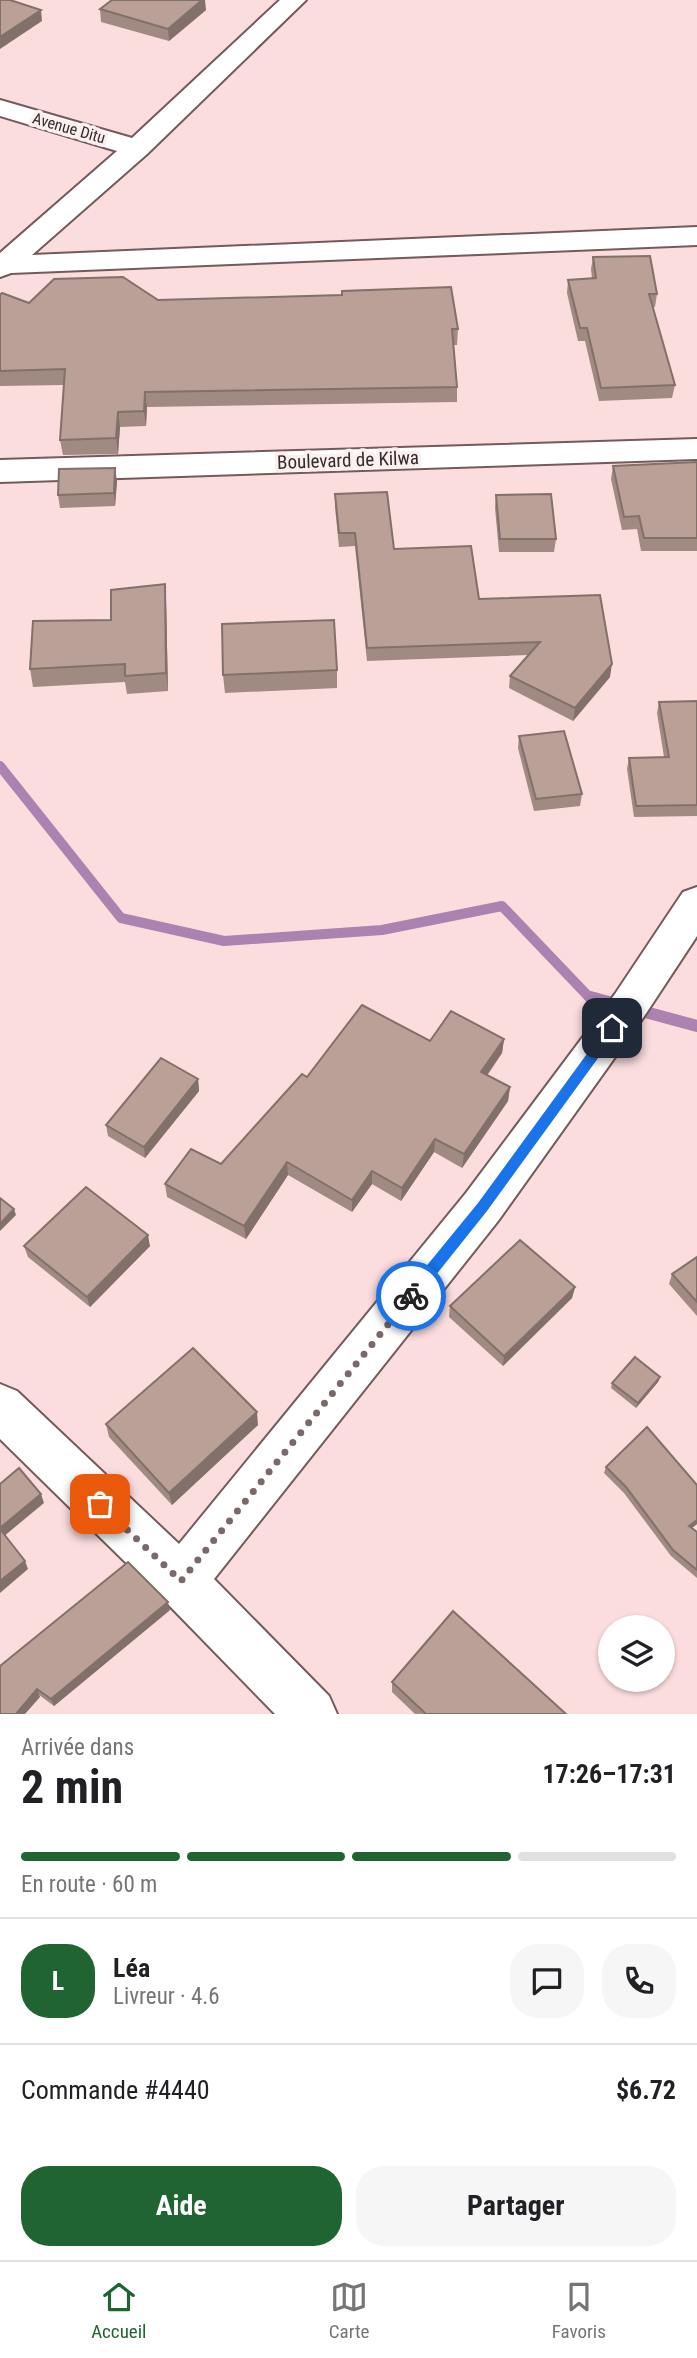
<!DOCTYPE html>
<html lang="fr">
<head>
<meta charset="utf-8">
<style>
  body { margin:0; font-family:"Roboto Condensed",sans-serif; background:#f6f6f6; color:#202124; height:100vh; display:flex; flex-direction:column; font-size:26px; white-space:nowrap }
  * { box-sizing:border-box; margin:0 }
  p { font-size:23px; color:#757577 }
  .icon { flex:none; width:38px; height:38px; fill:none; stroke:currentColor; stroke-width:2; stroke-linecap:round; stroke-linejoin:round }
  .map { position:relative; height:1714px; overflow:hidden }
  .panel { display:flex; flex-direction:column; background:#fff; flex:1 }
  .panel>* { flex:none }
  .controls { position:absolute; left:598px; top:1615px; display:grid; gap:14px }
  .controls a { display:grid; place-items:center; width:77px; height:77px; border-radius:50%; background:#fff; box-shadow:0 2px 5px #0004; font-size:35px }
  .pin { position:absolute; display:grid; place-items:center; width:60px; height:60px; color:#fff; margin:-30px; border-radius:14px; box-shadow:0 4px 10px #0006 }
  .courier { position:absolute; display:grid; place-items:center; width:70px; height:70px; margin:-35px; border:5px solid #1a73e8; border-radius:50%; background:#fff; color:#222; box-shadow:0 2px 9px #0007 }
  .head em { font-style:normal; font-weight:700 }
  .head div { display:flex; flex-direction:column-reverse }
  .head { display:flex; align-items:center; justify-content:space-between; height:119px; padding:0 21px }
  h1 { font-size:46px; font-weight:700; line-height:52px }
  .bar { display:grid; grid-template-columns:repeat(4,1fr); gap:10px 7px; align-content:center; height:84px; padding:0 21px }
  .bar i { height:9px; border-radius:5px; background:#e0e0e0 }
  .bar .active { background:#206531 }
  .bar p { grid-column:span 4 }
  .line { display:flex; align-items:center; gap:18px; padding:0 21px; border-top:2px solid #e0e0e0 }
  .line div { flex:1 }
  .round { display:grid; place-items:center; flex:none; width:74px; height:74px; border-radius:28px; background:#f6f6f6 }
  .cta { display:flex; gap:14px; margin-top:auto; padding:14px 21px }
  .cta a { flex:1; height:80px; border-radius:28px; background:#206531; color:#fff; font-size:28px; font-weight:700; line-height:80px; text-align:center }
  .cta a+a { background:#f6f6f6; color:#202124 }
  .tab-bar { display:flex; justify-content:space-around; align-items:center; height:98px; border-top:2px solid #e0e0e0; background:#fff; font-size:19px; color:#757577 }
  .tab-bar a { display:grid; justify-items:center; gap:4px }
  .tab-bar .active { color:#206531 }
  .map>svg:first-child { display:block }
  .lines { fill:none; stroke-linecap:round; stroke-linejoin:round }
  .stream-far1 { stroke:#ab82b0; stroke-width:10 }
  .stream { stroke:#ab82b0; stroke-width:12 }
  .minor-casing { stroke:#735a5b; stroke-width:4 }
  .minor { fill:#fff; fill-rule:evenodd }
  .wall { fill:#a08a82 }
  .shaded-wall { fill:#82706a }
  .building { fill:#baa097; stroke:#82706a; stroke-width:2 }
  .route { fill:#1a73e8 }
  .done { stroke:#7b696a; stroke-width:7; stroke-dasharray:0 12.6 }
  .labels { text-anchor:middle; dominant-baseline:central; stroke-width:7; stroke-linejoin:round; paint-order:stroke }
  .far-street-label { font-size:16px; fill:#362b2c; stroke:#fbefef }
  .street-label { font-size:19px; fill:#362b2c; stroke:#fbefef }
</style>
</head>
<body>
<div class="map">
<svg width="697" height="1714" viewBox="0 0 697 1714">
  <rect width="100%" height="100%" fill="#fbddde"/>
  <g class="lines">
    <path class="stream-far1" d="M0 766 121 918 224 941 382 930 502 906 588 996 597 998"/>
    <path class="stream" d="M590 997 697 1026"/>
    <g class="minor-casing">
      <g id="minor">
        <path d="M280 0H306L147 154 32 255 697 227V245L11 273 0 277V253L117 151 0 116V100L132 138Z"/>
        <path d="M697 439V459L0 482V460Z"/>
        <path d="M697 887V936L643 1018 498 1221 214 1579 329 1696 337 1714H275L163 1599 0 1439V1384L17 1391 179 1544 466 1193 615 994 683 892Z"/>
      </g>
    </g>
    <use href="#minor" class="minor"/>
  </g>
  <g class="wall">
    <path d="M100 9 206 10 169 41 101 22Z"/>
    <path d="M593 257 657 294 655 307H653L675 385 672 398 599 401 585 341H578L567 293 568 280 592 279 591 269Z"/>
    <path d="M0 295 29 303 158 300 458 329 457 345H454L457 387V402L147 407 146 426 120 427 118 454 63 455 60 440 64 385 0 386Z"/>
    <path d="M697 462V551H641L637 529 622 530 611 479 613 466Z"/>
    <path d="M117 481 115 506 60 508 58 495Z"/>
    <path d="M335 494 394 549 610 677 573 721 509 688 510 676 528 655 367 661 355 546 339 547 335 507Z"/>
    <path d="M496 495 556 539 554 552H499L495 508Z"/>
    <path d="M166 601 168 691 127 694 125 682 33 687 30 669 111 620Z"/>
    <path d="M337 670V688L225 693 223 675Z"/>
    <path d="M697 701V816L634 817 627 769 629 758 664 757 657 713 659 702Z"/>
    <path d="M519 736 582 794 580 806 534 811 518 748Z"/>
    <path d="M504 1039 502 1053 487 1076 510 1087 508 1101 462 1168 434 1152 401 1201 372 1184 352 1212 288 1175 246 1239 167 1197 165 1184 221 1164 430 1041Z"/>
    <path d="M198 1079 199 1091 145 1158 108 1136 106 1125Z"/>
    <path d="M24 1246H150L90 1307 28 1257Z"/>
    <path d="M697 1257V1316L669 1284 672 1274Z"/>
    <path d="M575 1287 572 1298 503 1366 449 1317 450 1306Z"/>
    <path d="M660 1377 658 1382 636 1408 611 1388 612 1383Z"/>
    <path d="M106 1424 258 1425 172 1505 109 1437Z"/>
    <path d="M606 1467 697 1485V1524L692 1528 697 1532V1578L671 1556 624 1493 604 1473Z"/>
    <path d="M170 1610 54 1706 0 1666Z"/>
    <path d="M392 1682 566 1714H415L392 1692Z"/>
  </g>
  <g class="shaded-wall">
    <path d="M202 0H205L206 10 169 41 168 29Z"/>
    <path d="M41 10 42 21 0 49V37Z"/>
    <path d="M145 392 147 407 146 426 144 411Z"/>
    <path d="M118 412 120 427 118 454 116 438Z"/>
    <path d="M115 468 117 481 115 506 114 493Z"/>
    <path d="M165 584 166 601 168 691 166 673Z"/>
    <path d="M612 664 610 677 573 721 575 708Z"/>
    <path d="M504 1039 502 1053 479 1086 481 1072Z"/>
    <path d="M198 1079 199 1091 145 1158 144 1147Z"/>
    <path d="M510 1087 508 1101 462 1168 464 1154Z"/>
    <path d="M435 1139 434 1152 401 1201 402 1188Z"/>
    <path d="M287 1162 288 1175 246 1239 244 1226Z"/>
    <path d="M372 1171V1184L352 1212V1200Z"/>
    <path d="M14 1209 16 1215 0 1231V1224Z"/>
    <path d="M148 1235 150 1246 90 1307 87 1297Z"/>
    <path d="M575 1287 572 1298 503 1366 504 1356Z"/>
    <path d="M660 1377 658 1382 636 1408 638 1403Z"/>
    <path d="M257 1412 258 1425 172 1505 169 1493Z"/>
    <path d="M41 1494 44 1503 3 1537 0 1528Z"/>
    <path d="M697 1520V1524L687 1532 689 1526Z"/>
    <path d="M25 1561 28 1569 0 1593V1581Z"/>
    <path d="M168 1602 170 1610 54 1706 51 1699Z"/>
    <path d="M37 1689 40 1697 25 1714H16Z"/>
  </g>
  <g class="building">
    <path d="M0 0H10L41 10 0 37Z"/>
    <path d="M112 0H202L168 29 100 9Z"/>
    <path d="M650 256 657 294H649L675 385 601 388 587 328H580L568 280 596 278 593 257Z"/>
    <path d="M123 277 158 300 342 295V291L451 287 458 329H452L457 387 145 392 144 411 118 412 116 438 60 440 65 369 0 371V295L2 293 29 303 54 279Z"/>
    <path d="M697 462V538H644L639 516 624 517 613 466Z"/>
    <path d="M115 468 114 493 58 495 59 469Z"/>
    <path d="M387 492 394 549 471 546 479 599 600 595 612 664 575 708 510 676 540 642 367 648 355 533H339L335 494Z"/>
    <path d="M551 494 556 539H500L496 495Z"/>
    <path d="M165 584 166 673 125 676V664L30 669 33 621 111 620V590Z"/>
    <path d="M334 620 337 670 223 675 222 624Z"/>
    <path d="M697 701V805L636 806 629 758 669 757 659 702Z"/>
    <path d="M564 731 582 794 536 799 519 736Z"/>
    <path d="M362 1005 430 1041 451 1011 504 1039 481 1072 510 1087 464 1154 435 1139 402 1188 372 1171 352 1200 287 1162 244 1226 165 1184 191 1149 221 1164 302 1074 307 1077Z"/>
    <path d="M161 1058 198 1079 144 1147 106 1125Z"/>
    <path d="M86 1187 148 1235 87 1297 24 1246Z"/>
    <path d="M0 1198 14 1209 0 1224Z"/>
    <path d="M520 1240 575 1287 504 1356 450 1306Z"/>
    <path d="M697 1257V1302L672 1274Z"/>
    <path d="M193 1348 257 1412 169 1493 106 1424Z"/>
    <path d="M635 1357 660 1377 638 1403 612 1383Z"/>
    <path d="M647 1427 697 1485V1520L689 1526 697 1532V1570L673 1550 626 1487 606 1467Z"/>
    <path d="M19 1468 41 1494 0 1528V1484Z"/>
    <path d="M0 1529 25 1561 0 1581Z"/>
    <path d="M128 1562 168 1602 51 1699 37 1689 16 1714H0V1666Z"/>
    <path d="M453 1611 566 1714H426L392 1682Z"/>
  </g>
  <path class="route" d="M612 1023 618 1028 617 1032 487 1211 416 1300H406V1291L478 1203 608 1025Z"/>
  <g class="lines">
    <path class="done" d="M100 1504 181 1581 411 1296"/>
  </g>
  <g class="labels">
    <g class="far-street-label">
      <text transform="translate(69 128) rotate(16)">Avenue Ditu</text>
    </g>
    <g class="street-label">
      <text transform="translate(348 460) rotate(-2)">Boulevard de Kilwa</text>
    </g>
  </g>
</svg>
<div class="controls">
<a><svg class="icon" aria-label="layers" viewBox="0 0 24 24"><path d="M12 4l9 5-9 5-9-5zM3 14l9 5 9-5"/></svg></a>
</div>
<div class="pin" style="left:100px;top:1504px;background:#ea580c"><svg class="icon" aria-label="bag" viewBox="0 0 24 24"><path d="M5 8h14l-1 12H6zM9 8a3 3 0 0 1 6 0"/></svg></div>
<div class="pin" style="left:612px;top:1028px;background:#1f2937"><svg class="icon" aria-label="home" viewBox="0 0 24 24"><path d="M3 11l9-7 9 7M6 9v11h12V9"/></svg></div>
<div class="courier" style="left:411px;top:1296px"><svg class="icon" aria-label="bike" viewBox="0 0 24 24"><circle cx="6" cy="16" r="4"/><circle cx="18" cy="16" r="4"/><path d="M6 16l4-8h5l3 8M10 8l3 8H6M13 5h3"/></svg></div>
</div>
<section class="panel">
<div class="head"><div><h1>2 min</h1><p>Arrivée dans</p></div><em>17:26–17:31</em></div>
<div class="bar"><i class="active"></i><i class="active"></i><i class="active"></i><i></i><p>En route · 60 m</p></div>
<div class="line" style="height:126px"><b class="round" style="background:#206531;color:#fff">L</b><div><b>Léa</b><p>Livreur · 4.6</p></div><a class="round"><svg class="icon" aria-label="chat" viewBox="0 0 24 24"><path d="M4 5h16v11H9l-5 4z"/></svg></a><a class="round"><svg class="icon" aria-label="phone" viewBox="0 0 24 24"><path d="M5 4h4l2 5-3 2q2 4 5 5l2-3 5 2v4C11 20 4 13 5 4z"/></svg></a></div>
<div class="line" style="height:91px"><div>Commande #4440</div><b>$6.72</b></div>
<div class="cta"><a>Aide</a><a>Partager</a></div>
</section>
<nav class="tab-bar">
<a class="active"><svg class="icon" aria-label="home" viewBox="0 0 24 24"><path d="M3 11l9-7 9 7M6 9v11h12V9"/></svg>Accueil</a>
<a><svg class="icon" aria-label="map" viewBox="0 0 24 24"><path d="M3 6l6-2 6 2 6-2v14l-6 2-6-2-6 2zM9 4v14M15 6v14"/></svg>Carte</a>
<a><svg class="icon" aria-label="saved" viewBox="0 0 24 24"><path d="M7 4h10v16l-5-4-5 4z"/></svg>Favoris</a>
</nav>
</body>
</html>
